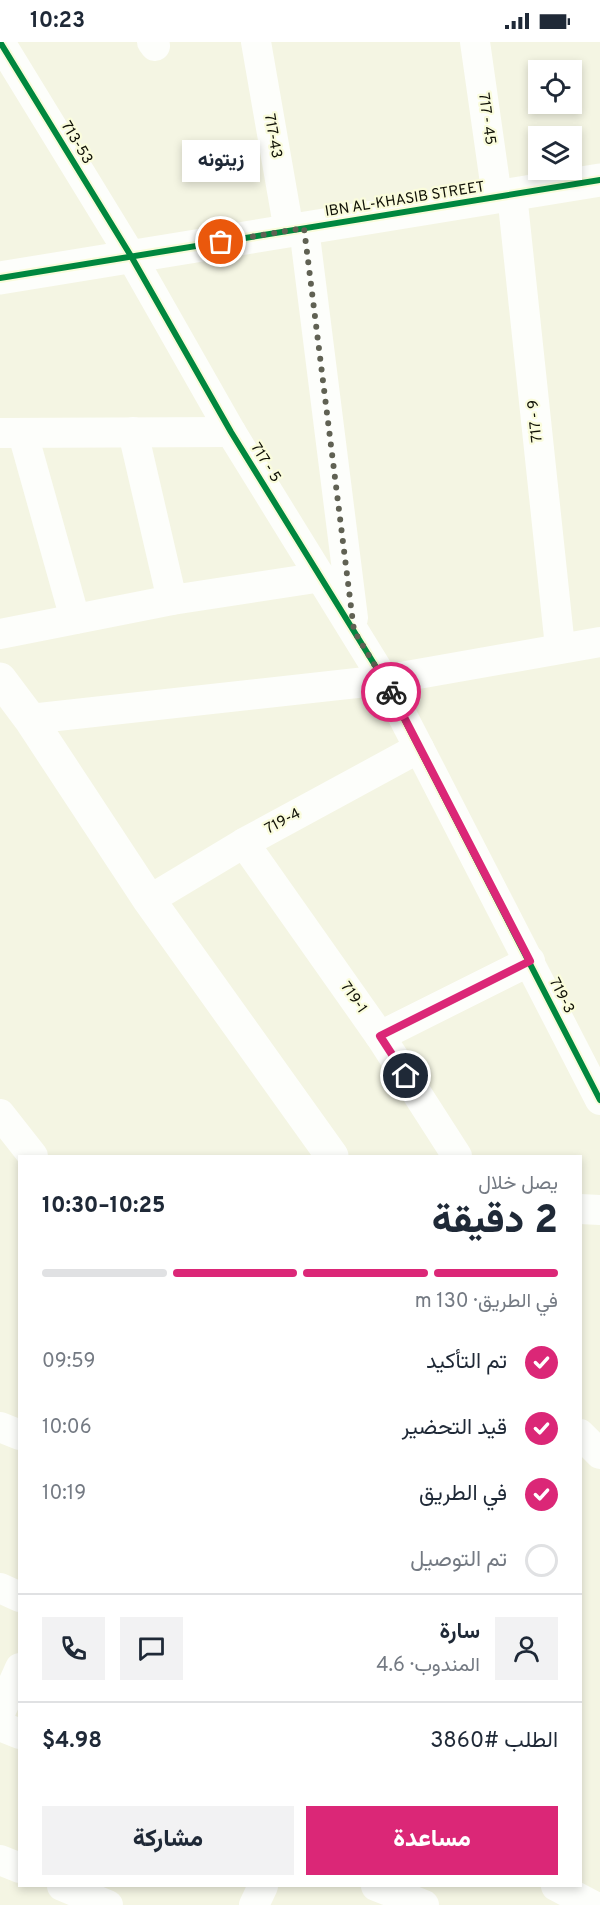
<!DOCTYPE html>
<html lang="ar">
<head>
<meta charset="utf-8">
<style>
  body { margin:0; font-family:Overpass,Vazirmatn,sans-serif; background:#f2f2f3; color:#1f2937; direction:rtl; height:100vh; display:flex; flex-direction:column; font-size:22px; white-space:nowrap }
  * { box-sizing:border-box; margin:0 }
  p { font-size:20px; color:#747a83 }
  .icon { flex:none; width:33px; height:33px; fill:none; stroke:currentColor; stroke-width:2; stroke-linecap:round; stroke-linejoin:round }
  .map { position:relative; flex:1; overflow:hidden; direction:ltr }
  .details { position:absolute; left:18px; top:1113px; width:564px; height:732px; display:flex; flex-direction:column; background:#fff; border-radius:0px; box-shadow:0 3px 9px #0003; direction:rtl }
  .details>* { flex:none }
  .tools { position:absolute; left:528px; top:18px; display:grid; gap:12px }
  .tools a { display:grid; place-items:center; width:54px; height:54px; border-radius:0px; background:#fff; box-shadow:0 3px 9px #0003; font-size:30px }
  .pin { position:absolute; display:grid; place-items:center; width:51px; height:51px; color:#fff; margin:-26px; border:3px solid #fff; border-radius:50%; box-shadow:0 2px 6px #0007 }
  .courier { position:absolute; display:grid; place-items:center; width:60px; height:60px; margin:-30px; border:4px solid #db2777; border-radius:50%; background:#fff; color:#222; box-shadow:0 2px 8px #0007 }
  .bubble { position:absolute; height:42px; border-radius:0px; background:#fff; box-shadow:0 3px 9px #0003; font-size:20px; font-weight:800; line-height:42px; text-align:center; direction:rtl }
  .head em { font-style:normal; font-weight:800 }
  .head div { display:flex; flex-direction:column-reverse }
  .head { display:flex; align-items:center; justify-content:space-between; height:102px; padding:0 24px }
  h1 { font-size:39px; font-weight:800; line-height:45px }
  .bar { display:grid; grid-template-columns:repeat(4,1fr); gap:9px 6px; align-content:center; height:72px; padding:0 24px }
  .bar i { height:8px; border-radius:4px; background:#e0e1e3 }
  .bar .current { background:#db2777 }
  .bar p { grid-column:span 4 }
  .line { display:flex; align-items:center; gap:15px; padding:0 24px; border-top:2px solid #e0e1e3 }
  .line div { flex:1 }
  .round { display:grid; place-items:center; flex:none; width:63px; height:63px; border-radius:0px; background:#f2f2f3 }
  ol { padding:0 24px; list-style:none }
  li { display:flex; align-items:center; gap:18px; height:66px }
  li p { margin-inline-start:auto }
  li .icon { padding:6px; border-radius:50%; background:#db2777; color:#fff; stroke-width:4 }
  li:last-child { color:#747a83 }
  li i { width:33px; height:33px; border:3px solid #e0e1e3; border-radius:50% }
  .primary-button { display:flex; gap:12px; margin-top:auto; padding:12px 24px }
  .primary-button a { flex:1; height:69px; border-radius:0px; background:#db2777; color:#fff; font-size:24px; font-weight:800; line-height:69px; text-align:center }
  .primary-button a+a { background:#f2f2f3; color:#1f2937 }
  .status { display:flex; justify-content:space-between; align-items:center; height:42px; padding:0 30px; background:#fff; direction:ltr }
  .status svg { height:16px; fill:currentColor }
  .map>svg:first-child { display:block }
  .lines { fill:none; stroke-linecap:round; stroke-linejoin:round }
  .minor { stroke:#fdfefb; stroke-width:30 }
  .tertiary { stroke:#fdfefb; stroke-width:33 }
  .cycleway-casing { stroke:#fafcdc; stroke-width:10 }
  .cycleway { stroke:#00873e; stroke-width:6 }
  .done { stroke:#606153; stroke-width:6; stroke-dasharray:0 10.8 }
  .route { stroke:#db2777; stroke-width:8 }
  .labels { text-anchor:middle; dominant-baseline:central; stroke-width:4.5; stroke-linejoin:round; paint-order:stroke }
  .street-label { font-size:15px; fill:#101106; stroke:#fafcdc }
</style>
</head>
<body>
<div class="status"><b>10:23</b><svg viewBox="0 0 49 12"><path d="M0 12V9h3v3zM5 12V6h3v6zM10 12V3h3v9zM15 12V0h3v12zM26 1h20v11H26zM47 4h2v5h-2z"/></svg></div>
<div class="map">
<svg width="600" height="1863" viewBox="0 0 600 1863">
  <rect width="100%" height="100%" fill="#f4f5e3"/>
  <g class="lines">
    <g class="minor">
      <path d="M0 0 131 214 231 390 384 638 600 1058"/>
      <path d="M152 0 155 4"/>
      <path d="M256 0 289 189"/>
      <path d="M475 0 497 155"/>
      <path d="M512 152 560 605"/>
      <path d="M304 186 353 576"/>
      <path d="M133 390 172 558"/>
      <path d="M0 391 231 390"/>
      <path d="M23 392 75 577"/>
      <path d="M0 592 172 558 322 535"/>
      <path d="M30 677 384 638 600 600"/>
      <path d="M244 801 380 994 457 1114"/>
      <path d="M149 858 244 801 419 706"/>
      <path d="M380 994 530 919"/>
      <path d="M0 1072 33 1114"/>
      <path d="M580 1167 600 1168"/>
      <path d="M0 1385 20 1393"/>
      <path d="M580 1392 600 1412"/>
      <path d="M0 1546 20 1555"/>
      <path d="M0 1671 20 1626"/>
      <path d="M0 1684 20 1692"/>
      <path d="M0 1818 20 1826"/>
      <path d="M62 1844 108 1863"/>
      <path d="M376 1844 424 1863"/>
      <path d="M556 1844 592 1863"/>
      <path d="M254 1863 263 1844"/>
    </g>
    <g class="tertiary">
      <path d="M0 236 600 138"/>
      <path d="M0 637 30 677 149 858 332 1114"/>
    </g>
    <g class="cycleway-casing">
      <g id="cycleway">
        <path d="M0 0 131 214 231 390 384 638 600 1058"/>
        <path d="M0 236 600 138"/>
      </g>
    </g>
    <use href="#cycleway" class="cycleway"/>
  </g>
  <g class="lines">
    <path class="done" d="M221 200 304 186 354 589 391 650"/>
    <path class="route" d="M391 650 530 919 380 994 406 1034"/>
  </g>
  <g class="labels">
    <g class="street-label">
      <text transform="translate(486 77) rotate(82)">717 - 45</text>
      <text transform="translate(272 94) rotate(80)">717-43</text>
      <text transform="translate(76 101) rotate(59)">713-53</text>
      <text transform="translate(405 158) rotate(-9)">IBN AL-KHASIB STREET</text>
      <text transform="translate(536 379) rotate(-96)">717 - 9</text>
      <text transform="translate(265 421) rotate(58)">717 - 5</text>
      <text transform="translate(283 780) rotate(-28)">719-4</text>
      <text transform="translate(561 954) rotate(63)">719-3</text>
      <text transform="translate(353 956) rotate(55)">719-1</text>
    </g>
  </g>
</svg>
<div class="tools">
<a><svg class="icon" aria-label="locate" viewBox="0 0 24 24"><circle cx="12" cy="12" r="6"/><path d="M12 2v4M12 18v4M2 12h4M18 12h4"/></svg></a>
<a><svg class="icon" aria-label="layers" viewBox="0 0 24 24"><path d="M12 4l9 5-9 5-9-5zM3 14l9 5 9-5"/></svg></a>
</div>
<div class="pin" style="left:221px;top:200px;background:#ea580c"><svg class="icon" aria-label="bag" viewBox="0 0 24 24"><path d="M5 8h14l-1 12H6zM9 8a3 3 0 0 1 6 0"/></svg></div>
<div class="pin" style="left:406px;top:1034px;background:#1f2937"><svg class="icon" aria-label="home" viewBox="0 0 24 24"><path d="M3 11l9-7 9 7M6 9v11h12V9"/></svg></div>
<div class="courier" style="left:391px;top:650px"><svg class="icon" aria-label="bike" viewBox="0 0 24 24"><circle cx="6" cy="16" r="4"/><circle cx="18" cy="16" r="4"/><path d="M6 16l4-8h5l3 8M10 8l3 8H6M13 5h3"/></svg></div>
<div class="bubble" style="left:182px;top:98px;width:78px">زيتونه</div>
<section class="details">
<div class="head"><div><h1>2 دقيقة</h1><p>يصل خلال</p></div><em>10:25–10:30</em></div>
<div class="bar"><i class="current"></i><i class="current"></i><i class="current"></i><i></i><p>في الطريق · 130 m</p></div>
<ol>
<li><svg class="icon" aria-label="check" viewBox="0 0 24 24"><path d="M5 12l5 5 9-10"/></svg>تم التأكيد<p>09:59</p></li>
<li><svg class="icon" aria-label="check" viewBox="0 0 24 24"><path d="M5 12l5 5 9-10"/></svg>قيد التحضير<p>10:06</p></li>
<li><svg class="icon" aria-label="check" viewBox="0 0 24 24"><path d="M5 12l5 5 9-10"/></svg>في الطريق<p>10:19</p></li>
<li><i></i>تم التوصيل</li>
</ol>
<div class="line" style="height:108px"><a class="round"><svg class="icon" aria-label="person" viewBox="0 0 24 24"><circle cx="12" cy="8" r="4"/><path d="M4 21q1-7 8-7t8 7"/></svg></a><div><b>سارة</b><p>المندوب · 4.6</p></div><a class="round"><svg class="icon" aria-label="chat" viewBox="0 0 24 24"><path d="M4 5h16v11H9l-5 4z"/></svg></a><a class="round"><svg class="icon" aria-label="phone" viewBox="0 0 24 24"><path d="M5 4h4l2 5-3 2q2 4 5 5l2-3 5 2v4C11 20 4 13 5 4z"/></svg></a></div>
<div class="line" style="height:78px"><div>الطلب #3860</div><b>$4.98</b></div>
<div class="primary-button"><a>مساعدة</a><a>مشاركة</a></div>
</section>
</div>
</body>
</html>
